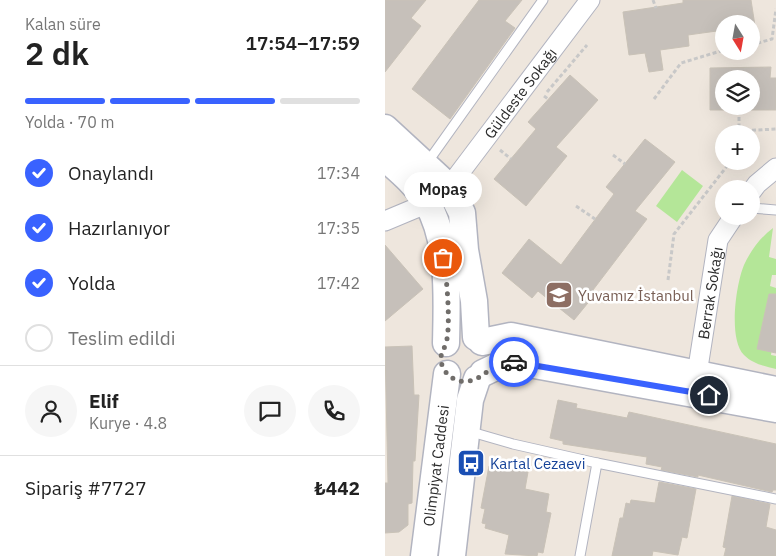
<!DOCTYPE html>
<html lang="tr">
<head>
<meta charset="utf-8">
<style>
  body { margin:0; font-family:"IBM Plex Sans",sans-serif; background:#f6f6f6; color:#222; height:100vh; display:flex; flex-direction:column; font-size:19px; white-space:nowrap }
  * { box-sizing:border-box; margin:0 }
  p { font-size:16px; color:#767676 }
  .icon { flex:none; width:28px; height:28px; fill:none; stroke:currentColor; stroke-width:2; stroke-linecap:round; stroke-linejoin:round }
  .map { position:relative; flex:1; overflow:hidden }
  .side { display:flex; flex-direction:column; background:#fff; width:385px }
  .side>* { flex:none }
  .needle { width:32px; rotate:169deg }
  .buttons { position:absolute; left:330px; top:15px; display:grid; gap:10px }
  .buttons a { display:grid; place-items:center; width:45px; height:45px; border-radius:50%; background:#fff; box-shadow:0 5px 20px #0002; font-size:25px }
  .pin { position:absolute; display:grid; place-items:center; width:42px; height:42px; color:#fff; margin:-21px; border:2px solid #fff; border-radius:50%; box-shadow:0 1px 5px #0007 }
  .courier { position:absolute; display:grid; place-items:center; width:50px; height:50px; margin:-25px; border:4px solid #3962ff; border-radius:50%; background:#fff; color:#222; box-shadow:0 1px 6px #0007 }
  .bubble { position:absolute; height:35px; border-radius:18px; background:#fff; box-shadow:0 5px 20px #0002; font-size:16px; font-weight:600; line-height:35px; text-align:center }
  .head em { font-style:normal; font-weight:600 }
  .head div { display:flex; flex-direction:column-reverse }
  .head { display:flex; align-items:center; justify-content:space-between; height:85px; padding:0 25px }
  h1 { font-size:32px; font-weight:600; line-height:38px }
  .bar { display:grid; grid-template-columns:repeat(4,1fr); gap:8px 5px; align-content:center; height:60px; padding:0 25px }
  .bar i { height:6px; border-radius:4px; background:#e0e0e0 }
  .bar .current { background:#3962ff }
  .bar p { grid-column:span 4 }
  .line { display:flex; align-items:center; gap:12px; padding:0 25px; border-top:1px solid #e0e0e0 }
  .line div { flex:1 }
  .round { display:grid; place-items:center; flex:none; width:52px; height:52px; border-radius:26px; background:#f6f6f6 }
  ol { padding:0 25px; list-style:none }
  li { display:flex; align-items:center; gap:15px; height:55px }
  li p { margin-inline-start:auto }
  li .icon { padding:5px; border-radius:50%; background:#3962ff; color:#fff; stroke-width:4 }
  li:last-child { color:#767676 }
  li i { width:28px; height:28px; border:2px solid #e0e0e0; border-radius:50% }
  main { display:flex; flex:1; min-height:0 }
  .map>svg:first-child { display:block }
  .green { fill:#b4e698 }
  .building { fill:#c6c0ba; stroke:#c9c2b7; fill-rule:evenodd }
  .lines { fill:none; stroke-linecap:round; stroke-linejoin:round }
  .service-casing { stroke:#b2b4c0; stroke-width:11 }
  .minor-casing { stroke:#b2b4c0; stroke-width:21 }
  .secondary-casing { stroke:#b2b4c0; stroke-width:29 }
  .path { stroke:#c8c8c8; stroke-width:3; stroke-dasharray:4 2.5; stroke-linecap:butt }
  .service { stroke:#fff; stroke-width:9 }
  .minor { stroke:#fff; stroke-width:19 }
  .secondary { stroke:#fff; stroke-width:26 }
  .done { stroke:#706d6a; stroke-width:5; stroke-dasharray:0 9 }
  .route { stroke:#3962ff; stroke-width:6 }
  .labels { text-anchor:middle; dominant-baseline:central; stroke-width:5; stroke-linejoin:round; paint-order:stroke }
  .street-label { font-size:15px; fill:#2c2c2c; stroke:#fff }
  .education-label { font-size:15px; fill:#785e54; stroke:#fff; text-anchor:start }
  .transit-label { font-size:15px; fill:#164399; stroke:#fff; text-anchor:start }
</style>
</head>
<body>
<main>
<section class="side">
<div class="head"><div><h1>2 dk</h1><p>Kalan süre</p></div><em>17:54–17:59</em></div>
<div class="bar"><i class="current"></i><i class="current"></i><i class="current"></i><i></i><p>Yolda · 70 m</p></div>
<ol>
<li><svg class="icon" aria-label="check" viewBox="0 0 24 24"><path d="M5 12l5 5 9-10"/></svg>Onaylandı<p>17:34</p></li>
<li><svg class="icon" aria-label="check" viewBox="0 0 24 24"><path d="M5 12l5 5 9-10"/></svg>Hazırlanıyor<p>17:35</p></li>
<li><svg class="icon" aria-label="check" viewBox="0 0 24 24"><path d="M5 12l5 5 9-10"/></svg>Yolda<p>17:42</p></li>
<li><i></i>Teslim edildi</li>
</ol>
<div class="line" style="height:90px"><a class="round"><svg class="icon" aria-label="person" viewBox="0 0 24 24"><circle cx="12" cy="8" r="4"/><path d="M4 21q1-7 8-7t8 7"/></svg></a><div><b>Elif</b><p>Kurye · 4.8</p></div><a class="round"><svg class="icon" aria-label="chat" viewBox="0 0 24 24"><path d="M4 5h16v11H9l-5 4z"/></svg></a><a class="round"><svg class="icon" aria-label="phone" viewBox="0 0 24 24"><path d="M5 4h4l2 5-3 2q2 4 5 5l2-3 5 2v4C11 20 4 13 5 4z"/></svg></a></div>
<div class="line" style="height:65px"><div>Sipariş #7727</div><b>₺442</b></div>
</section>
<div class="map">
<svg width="391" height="556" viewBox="0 0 391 556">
  <rect width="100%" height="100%" fill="#eee6dd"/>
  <g class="green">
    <path d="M297 170 318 186 292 222 271 206Z"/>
    <path d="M388 228 384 257 391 259V275H387L385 286 391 288V321L386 355 391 356V369C379 366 368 364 359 355 343 339 351 284 359 265 366 250 375 238 388 228Z"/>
  </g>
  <g class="building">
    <path d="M0 0H41L26 18 36 26 0 72Z"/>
    <path d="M94 0H137L120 21 130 28 65 119 27 89Z"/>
    <path d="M298 0H366L370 26 339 24V30L303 35 304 46 275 50 278 70 264 72 260 53 244 55 238 12 298 3Z"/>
    <path d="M386 67 385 78H391V110H325V68ZM339 79H366V106H339Z"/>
    <path d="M185 75 213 100 171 147 182 156 141 206 109 179 151 129 143 122Z"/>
    <path d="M260 139 290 162 250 211 262 219 208 290 211 293 189 320 153 291 147 298 117 273 144 239 176 265 229 194 221 187Z"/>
    <path d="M0 245 38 289 0 321Z"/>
    <path d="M384 294H391V353L372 349Z"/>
    <path d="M27 346 29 395H34L30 461H28L27 503 23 504V525L14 532 0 533V483H3L0 347Z"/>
    <path d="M173 400 192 404 191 408 242 418 244 412 391 444V490H388L387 492 313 475V477L276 470 277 467 261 464 262 457 178 444V441L165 438Z"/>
    <path d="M107 464 143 472 140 489 164 494 161 512 166 513 158 553 153 552 152 556 120 554 124 535 100 528 101 524 97 523 100 509 96 508 104 466 107 467Z"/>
    <path d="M274 482 311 489 302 538 297 537 293 555 268 551 267 556H227L235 518H238L241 503 245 504 246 500 270 503Z"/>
    <path d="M347 496 385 504 381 527 391 530V556H339L341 548 338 547Z"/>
  </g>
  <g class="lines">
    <g class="service-casing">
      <g id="service">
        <path d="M42 163 158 0"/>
        <path d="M366 208 391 210"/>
        <path d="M83 431 128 444 212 463"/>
        <path d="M195 556 212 463 391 499"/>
      </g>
    </g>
    <g class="minor-casing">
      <g id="minor">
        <path id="s1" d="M64 187 205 0"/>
        <path d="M366 192 372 184 391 168"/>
        <path d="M0 221 43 203"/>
        <path id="s2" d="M312 374 333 240 349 216"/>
      </g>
    </g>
    <g class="secondary-casing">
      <g id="secondary">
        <path d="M0 128 64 187 77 213 80 250 89 301 91 337"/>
        <path d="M0 158C15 171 32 185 42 203 65 242 62 299 61 343"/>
        <path d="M97 342 126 336 391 390"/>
        <path d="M98 373 121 362H133L391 409"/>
        <path id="s3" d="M39 556 62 374"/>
        <path d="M67 556 85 400 92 379"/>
      </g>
    </g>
    <g class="path">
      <path d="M268 0 271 8"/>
      <path d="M366 45 387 39 391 9"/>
      <path d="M162 92 202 45"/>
      <path d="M159 96 163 99"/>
      <path d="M269 99 296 63 339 50"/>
      <path d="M354 131 391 129"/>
      <path d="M354 134V110"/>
      <path d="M115 150 126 159"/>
      <path d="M228 155 240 164"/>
      <path d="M191 206 210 219"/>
      <path d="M283 280 289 234 346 161"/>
    </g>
    <use href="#service" class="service"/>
    <use href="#minor" class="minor"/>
    <use href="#secondary" class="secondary"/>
  </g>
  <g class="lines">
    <path class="done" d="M58 258C62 275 66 328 61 343 59 350 55 354 56 361 58 374 71 384 84 381 101 378 107 361 129 362"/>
    <path class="route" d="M129 362 324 395"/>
  </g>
  <defs>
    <g id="school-square" transform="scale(1.4375)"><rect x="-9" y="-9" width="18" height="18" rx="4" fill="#8d6e63" stroke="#fff"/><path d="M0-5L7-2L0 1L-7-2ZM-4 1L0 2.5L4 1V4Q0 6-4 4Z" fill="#fff"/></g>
    <g id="bus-square" transform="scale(1.4375)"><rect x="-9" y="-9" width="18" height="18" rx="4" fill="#1a4fb4" stroke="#fff"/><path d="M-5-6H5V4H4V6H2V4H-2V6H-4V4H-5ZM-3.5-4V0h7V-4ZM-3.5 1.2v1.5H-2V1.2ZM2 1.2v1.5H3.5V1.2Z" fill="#fff"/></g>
  </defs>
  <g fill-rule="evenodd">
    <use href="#school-square" x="174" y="295"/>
    <use href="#bus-square" x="86" y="463"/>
  </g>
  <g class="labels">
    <g class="street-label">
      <text stroke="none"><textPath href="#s1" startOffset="118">Güldeste Sokağı</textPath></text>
      <text stroke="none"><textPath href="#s2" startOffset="82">Berrak Sokağı</textPath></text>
      <text stroke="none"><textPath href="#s3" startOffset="91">Olimpiyat Caddesi</textPath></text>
    </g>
    <g class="education-label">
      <text x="193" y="295">Yuvamız İstanbul</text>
    </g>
    <g class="transit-label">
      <text x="105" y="463">Kartal Cezaevi</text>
    </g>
  </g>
</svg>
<div class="buttons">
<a><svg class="needle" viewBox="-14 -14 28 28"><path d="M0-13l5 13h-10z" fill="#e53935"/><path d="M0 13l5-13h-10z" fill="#767676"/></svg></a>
<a><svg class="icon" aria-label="layers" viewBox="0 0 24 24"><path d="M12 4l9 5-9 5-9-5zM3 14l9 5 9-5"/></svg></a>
<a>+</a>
<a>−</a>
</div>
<div class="pin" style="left:58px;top:258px;background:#ea580c"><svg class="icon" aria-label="bag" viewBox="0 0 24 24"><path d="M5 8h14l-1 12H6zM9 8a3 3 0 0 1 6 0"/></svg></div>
<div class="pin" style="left:324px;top:395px;background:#1f2937"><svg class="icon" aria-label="home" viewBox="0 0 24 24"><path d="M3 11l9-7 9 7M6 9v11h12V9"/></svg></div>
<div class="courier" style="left:129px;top:362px"><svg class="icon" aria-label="car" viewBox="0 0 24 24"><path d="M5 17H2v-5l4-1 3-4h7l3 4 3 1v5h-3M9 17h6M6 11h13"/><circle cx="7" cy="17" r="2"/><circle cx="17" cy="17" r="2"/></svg></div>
<div class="bubble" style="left:19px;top:172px;width:78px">Mopaş</div>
</div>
</main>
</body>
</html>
